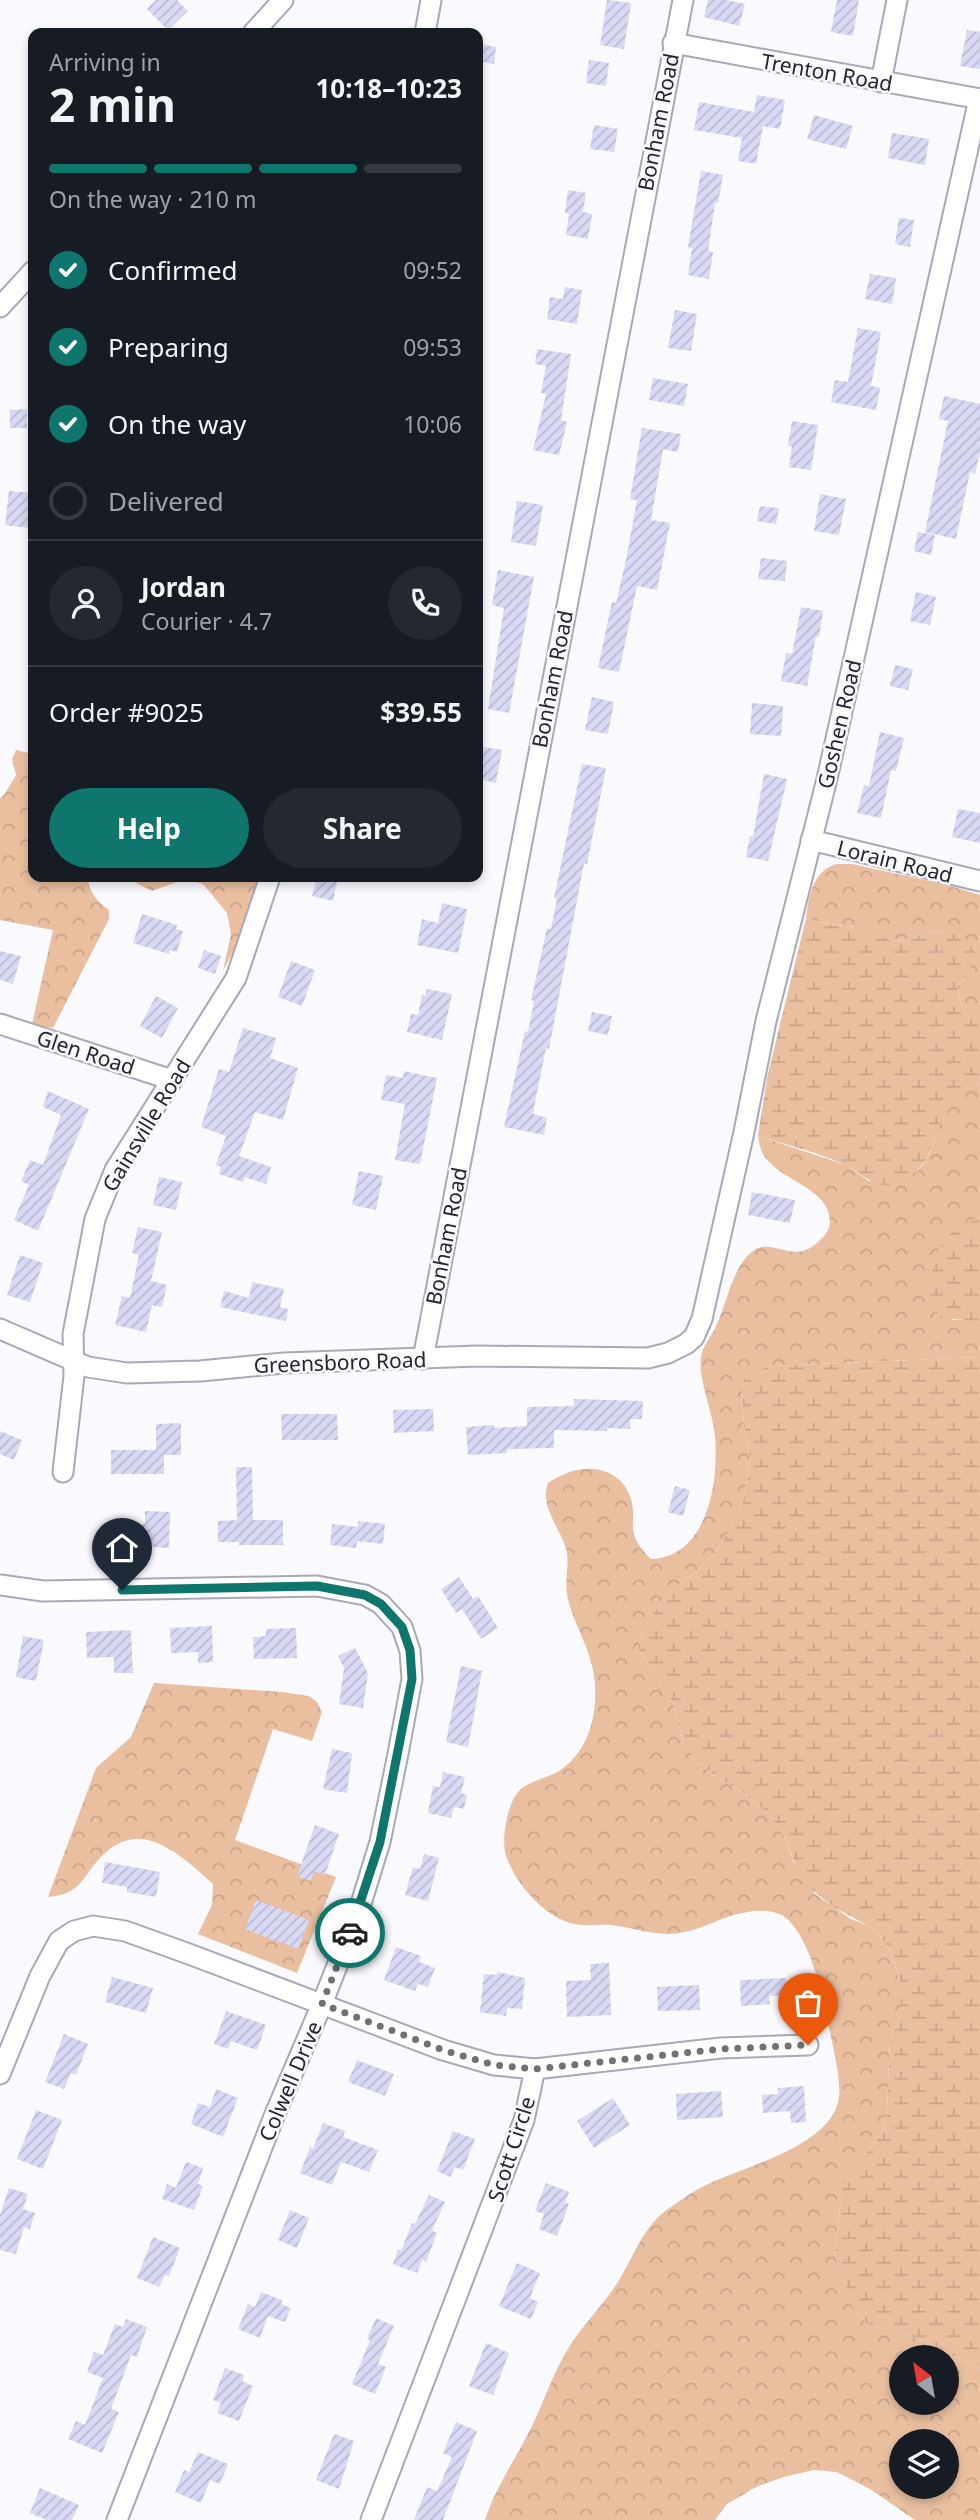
<!DOCTYPE html>
<html lang="en">
<head>
<meta charset="utf-8">
<style>
  body { margin:0; font-family:"Noto Sans",sans-serif; background:#242831; color:#f1f3f6; height:100vh; display:flex; flex-direction:column; font-size:26px; white-space:nowrap }
  * { box-sizing:border-box; margin:0 }
  p { font-size:23px; color:#9ea1a6 }
  .icon { flex:none; width:38px; height:38px; fill:none; stroke:currentColor; stroke-width:2; stroke-linecap:round; stroke-linejoin:round }
  .map { position:relative; flex:1; overflow:hidden }
  .side { position:absolute; left:28px; top:28px; width:455px; height:854px; display:flex; flex-direction:column; background:#171b24; border-radius:14px; box-shadow:0 4px 10px #0003 }
  .side>* { flex:none }
  .needle { width:46px; rotate:329deg }
  .tools { position:absolute; left:889px; top:2345px; display:grid; gap:14px }
  .tools a { display:grid; place-items:center; width:70px; height:70px; border-radius:50%; background:#171b24; box-shadow:0 4px 10px #0003; font-size:35px }
  .pin { position:absolute; display:grid; place-items:center; width:60px; height:60px; color:#fff; margin:-72px -30px; border-radius:50% 50% 50% 0; rotate:-45deg; box-shadow:0 0 7px #0007 }
  .pin .icon { rotate:45deg }
  .courier { position:absolute; display:grid; place-items:center; width:70px; height:70px; margin:-35px; border:5px solid #0f766e; border-radius:50%; background:#fff; color:#222; box-shadow:0 2px 9px #0007 }
  .summary em { font-style:normal; font-weight:700 }
  .summary div { display:flex; flex-direction:column-reverse }
  .summary { display:flex; align-items:center; justify-content:space-between; height:119px; padding:0 21px }
  h1 { font-size:46px; font-weight:700; line-height:52px }
  .bar { display:grid; grid-template-columns:repeat(4,1fr); gap:10px 7px; align-content:center; height:84px; padding:0 21px }
  .bar i { height:9px; border-radius:5px; background:#363941 }
  .bar .active { background:#0f766e }
  .bar p { grid-column:span 4 }
  .line { display:flex; align-items:center; gap:18px; padding:0 21px; border-top:2px solid #363941 }
  .line div { flex:1 }
  .round { display:grid; place-items:center; flex:none; width:74px; height:74px; border-radius:37px; background:#242831 }
  ol { padding:0 21px; list-style:none }
  li { display:flex; align-items:center; gap:21px; height:77px }
  li p { margin-inline-start:auto }
  li .icon { padding:7px; border-radius:50%; background:#0f766e; color:#fff; stroke-width:4 }
  li:last-child { color:#9ea1a6 }
  li i { width:38px; height:38px; border:4px solid #363941; border-radius:50% }
  .primary-button { display:flex; gap:14px; margin-top:auto; padding:14px 21px }
  .primary-button a { flex:1; height:80px; border-radius:42px; background:#0f766e; color:#fff; font-size:28px; font-weight:700; line-height:80px; text-align:center }
  .primary-button a+a { background:#242831; color:#f1f3f6 }
  .map>svg:first-child { display:block }
  .forest { fill:url(#forest-crowns); fill-rule:evenodd }
  .wetland { fill:url(#wetland-marsh) }
  .building { fill:url(#building-hatch) }
  .lines { fill:none; stroke-linecap:round; stroke-linejoin:round }
  .minor-casing { stroke:#a9a8ba; stroke-width:23 }
  .minor { stroke:#fff; stroke-width:19 }
  .done { stroke:#707076; stroke-width:7; stroke-dasharray:0 12.6 }
  .route { stroke:#0f766e; stroke-width:9 }
  .labels { text-anchor:middle; dominant-baseline:central; stroke-width:5; stroke-linejoin:round; paint-order:stroke }
  .street-label { font-size:21px; fill:#26262d; stroke:#faf9fd }
</style>
</head>
<body>
<div class="map">
<svg width="980" height="2520" viewBox="0 0 980 2520">
  <defs>
    <pattern id="forest-crowns" width="20" height="18" patternUnits="userSpaceOnUse" patternTransform="scale(1.75)"><rect width="20" height="18" fill="#e9bfa0"/><path d="M2 6a3 3 0 1 1 6 0M12 15a3 3 0 1 1 6 0" fill="none" stroke="#c8a48a"/></pattern>
    <pattern id="wetland-marsh" width="20" height="14" patternUnits="userSpaceOnUse" patternTransform="scale(1.75)"><rect width="20" height="14" fill="#e9bfa0"/><path d="M1 5h8M5 5V1M11 12h8M15 12V8" fill="none" stroke="#c8a48a"/></pattern>
    <pattern id="building-hatch" width="6" height="6" patternUnits="userSpaceOnUse" patternTransform="scale(1.75)"><rect width="6" height="6" fill="#dad9f5"/><path d="M-1 1l2-2M0 6l6-6M5 7l2-2" fill="none" stroke="#bbbad2"/></pattern>
  </defs>
  <rect width="100%" height="100%" fill="#faf9fd"/>
  <g class="forest">
    <path d="M16 750 33 754V877H88C89 893 97 901 109 910V919L53 1028 32 1024 53 930 0 920V798L4 795 16 775 12 759Z"/>
    <path d="M836 864H852L944 884 980 895V1026C964 1014 959 1006 958 986L969 973 947 932 926 933 911 939 891 941 856 927 828 924 806 918C809 896 812 872 836 864Z"/>
    <path d="M130 877H260L250 918 223 971 231 934 227 913 203 884 185 879 152 891 138 884Z"/>
    <path d="M980 1082V1217L952 1232V1320L969 1319 980 1323V1357L772 1366 752 1371 744 1378 742 1389 744 1427 750 1463 743 1502 729 1532 716 1551 696 1572 673 1589 657 1608 643 1630 638 1648 674 1705 684 1745 699 1763 721 1780 744 1793 768 1814 784 1836 794 1863 815 1894 851 1919 867 1925 881 1937 892 1954 901 1986V2015L890 2039 887 2110 883 2128 874 2144 848 2173 842 2188 835 2254 853 2307 867 2324 917 2338 980 2369V2520H915L870 2489 837 2472 813 2470 784 2477 756 2487 727 2504 715 2520H485C496 2486 517 2457 532 2426 545 2399 555 2368 571 2344 586 2321 607 2301 621 2277 635 2253 644 2226 668 2209 680 2201 693 2191 706 2185 745 2166 833 2146 839 2097 842 2076 827 2023 823 2000 818 1977 805 1933 786 1918 774 1909 757 1910 743 1913 723 1916 705 1928 685 1932 659 1938 636 1928 611 1925 601 1924 590 1926 581 1925 549 1923 516 1885 506 1856 501 1841 507 1803 519 1791 530 1780 546 1779 559 1771 588 1752 597 1717 595 1685 594 1654 575 1628 568 1599 564 1584 569 1568 567 1553 562 1528 539 1509 548 1483 564 1473 581 1466 600 1470 620 1475 631 1489 633 1510 634 1519 631 1529 635 1537 638 1546 644 1552 651 1559 708 1557 719 1481 715 1436 713 1412 698 1380 701 1357 702 1346 713 1335 717 1324 727 1303 734 1261 756 1249 776 1239 795 1266 820 1240 825 1236 830 1229 830 1222 830 1186 776 1181 762 1152 760 1148 759 1141 758 1136L846 1165 869 1181C880 1179 903 1178 913 1173 934 1163 935 1124 949 1106 957 1096 969 1089 980 1082ZM901 2357H947V2403H901ZM901 2441H947V2487H901Z"/>
    <path d="M154 1683 282 1692 309 1696 317 1702 322 1712 312 1741 273 1729 235 1840 336 1877 297 1973 198 1934 212 1905 213 1884C177 1851 135 1812 94 1865 78 1886 76 1894 48 1897L96 1768 131 1737Z"/>
  </g>
  <g class="wetland">
    <path d="M806 918 828 924 856 927 892 941 911 939 926 933 947 932 963 936 975 952 969 973 958 986C959 1006 964 1014 980 1026V1082C944 1104 944 1117 929 1154 924 1166 907 1181 893 1184 875 1189 860 1172 845 1165 818 1152 787 1145 758 1136L767 1078Z"/>
    <path d="M980 1217V1323C963 1317 947 1322 932 1311 928 1288 931 1250 951 1233 959 1226 971 1222 980 1217Z"/>
    <path d="M980 1357V2369L917 2338 867 2324 853 2307 835 2254 842 2188 848 2173 874 2144 883 2128 887 2110 890 2039 901 2015V1986L892 1954 881 1937 867 1925 835 1908 802 1882 784 1836 768 1814 744 1793 721 1780 699 1763 684 1745 674 1705 638 1648 643 1630 657 1608 673 1589 696 1572 716 1551 729 1532 743 1502 750 1463 744 1427 742 1389 744 1378 752 1371 772 1366Z"/>
  </g>
  <g class="building">
    <path d="M156 0H177L188 11 168 30 147 9Z"/>
    <path d="M607 0 631 3 624 49 600 45Z"/>
    <path d="M708 0H727L745 4 739 26 704 17Z"/>
    <path d="M837 0H859L853 36 831 32Z"/>
    <path d="M967 30 980 32V69L960 66Z"/>
    <path d="M478 44 496 47 494 64 478 61Z"/>
    <path d="M589 60 609 63 606 86 586 83Z"/>
    <path d="M757 95 785 100 780 129 763 126 756 164 738 161 742 138 694 130 699 102 754 112Z"/>
    <path d="M814 115 853 126 846 149 807 139Z"/>
    <path d="M594 125 618 129 614 152 590 149Z"/>
    <path d="M892 133 929 139 925 165 888 158Z"/>
    <path d="M701 171 723 175 718 203H715L708 251 713 252 709 279 688 275 692 248 688 247Z"/>
    <path d="M568 190 586 193 583 212 592 214 588 239 566 235 569 214 565 213Z"/>
    <path d="M899 218 914 220 910 247 895 244Z"/>
    <path d="M870 274 896 278 892 304 865 299Z"/>
    <path d="M565 287 582 290 577 324 547 319 550 297 563 299Z"/>
    <path d="M675 310 697 314 691 351 668 348Z"/>
    <path d="M858 328 881 332 871 386 880 388 876 410 831 402 835 380 848 382Z"/>
    <path d="M537 349 571 354 561 420 567 422 559 455 533 450 546 394 541 393 546 366 535 364Z"/>
    <path d="M653 378 688 384 684 406 649 400Z"/>
    <path d="M944 396 980 404V452L975 474 970 472 956 539 925 532 948 421 939 419Z"/>
    <path d="M27 409V428H10V410Z"/>
    <path d="M792 421 818 425 811 470 789 467 792 446H788Z"/>
    <path d="M642 428 681 434 678 452 663 449 651 520 670 523 657 590 637 586 619 672 598 668 612 602 616 603 626 560 637 500 630 499Z"/>
    <path d="M9 491 33 493 29 528 5 525Z"/>
    <path d="M820 494 846 499 839 535 814 531Z"/>
    <path d="M517 501 543 505 536 546 511 542Z"/>
    <path d="M760 506 779 508 776 524 757 521Z"/>
    <path d="M918 532 935 535 931 555 914 551Z"/>
    <path d="M761 558 787 561 785 581 758 579Z"/>
    <path d="M498 570 534 577 509 713 488 709 504 608 492 605Z"/>
    <path d="M916 592 936 597 930 625 910 621Z"/>
    <path d="M801 607 823 611 819 637 816 636 807 686 781 681 786 653 792 654Z"/>
    <path d="M895 665 913 669 908 690 890 686Z"/>
    <path d="M592 697 614 702 608 734 585 730Z"/>
    <path d="M752 703 783 706 781 736 750 734Z"/>
    <path d="M880 732 904 738 896 771 891 770 881 818 857 813 864 785 869 786Z"/>
    <path d="M478 746 502 750 496 783 478 779Z"/>
    <path d="M582 764 606 768 587 864 584 863 549 1049 546 1048 536 1097 533 1114 547 1118 544 1135 504 1127 525 1031 528 1032 534 1001 531 1000 547 928 551 929 557 899 554 898Z"/>
    <path d="M764 774 787 779 768 861 746 857 750 836 753 837Z"/>
    <path d="M958 809 980 813V843L952 837Z"/>
    <path d="M317 877H338L333 901 312 896Z"/>
    <path d="M442 903 467 909 458 953 417 945 422 919 438 923Z"/>
    <path d="M142 914 177 925 176 929 183 931 177 952 170 950 169 954 133 943Z"/>
    <path d="M204 950 221 956 215 974 198 968Z"/>
    <path d="M0 951 21 956 13 984 0 980Z"/>
    <path d="M291 961 315 970 302 1006 278 997Z"/>
    <path d="M427 989 452 994 442 1040 407 1032 411 1014 418 1015 422 995 425 996Z"/>
    <path d="M156 996 178 1008 162 1038 140 1026Z"/>
    <path d="M592 1012 612 1016 608 1035 588 1031Z"/>
    <path d="M243 1028 276 1038 270 1058 298 1068 283 1120 255 1112 239 1156 271 1167 266 1184 245 1177 243 1182 219 1174 221 1167 216 1165 226 1136 201 1127 219 1069 229 1072Z"/>
    <path d="M404 1071 437 1078 420 1164 395 1160 405 1104 381 1100 386 1075 403 1078Z"/>
    <path d="M48 1091 89 1109 38 1231 14 1220 29 1185 21 1181 30 1160 43 1165 61 1115 43 1107Z"/>
    <path d="M359 1171 383 1176 376 1210 352 1205Z"/>
    <path d="M159 1177 182 1182 176 1210 153 1205Z"/>
    <path d="M752 1192 795 1200 790 1223 748 1215Z"/>
    <path d="M138 1227 162 1232 151 1281 167 1285 162 1307 152 1305 146 1332 115 1325 122 1296 130 1298 139 1255 132 1253Z"/>
    <path d="M20 1255 43 1263 30 1302 7 1295Z"/>
    <path d="M252 1282 284 1289 280 1307 288 1309 286 1321 220 1307 224 1291 249 1298Z"/>
    <path d="M574 1399 643 1401 642 1419H630V1429L607 1428V1431L554 1430V1448L507 1449V1453L468 1455 466 1427 494 1425V1428L527 1426V1407L574 1406Z"/>
    <path d="M433 1409 434 1431 394 1433 393 1410Z"/>
    <path d="M281 1414H337L338 1440H282Z"/>
    <path d="M181 1423V1455H164V1474H111V1450H156V1424Z"/>
    <path d="M0 1431 22 1440 14 1460 0 1454Z"/>
    <path d="M236 1467H252L253 1520H283V1545H239V1542H218V1521L237 1520Z"/>
    <path d="M675 1486 690 1490 683 1516 668 1512Z"/>
    <path d="M145 1511 170 1512 169 1548 118 1545 119 1524H145Z"/>
    <path d="M358 1521 385 1524 383 1544 357 1541 358 1534 356 1548 330 1545 332 1524 358 1527Z"/>
    <path d="M459 1577 473 1599 478 1596 498 1628 481 1639 462 1609 456 1613 441 1589Z"/>
    <path d="M212 1626 213 1662 198 1663V1652L171 1653 170 1628Z"/>
    <path d="M296 1628 297 1658 254 1659 253 1637 266 1636V1629Z"/>
    <path d="M131 1630 133 1673H114V1657L87 1658 86 1632Z"/>
    <path d="M23 1636 44 1640 36 1681 16 1677Z"/>
    <path d="M355 1648 368 1673 363 1708 339 1704 344 1668 338 1656Z"/>
    <path d="M461 1666 482 1671 468 1747 446 1742Z"/>
    <path d="M332 1749 352 1753 347 1793 323 1789Z"/>
    <path d="M443 1772 465 1777 461 1793 467 1795 464 1809 454 1807 451 1818 428 1813 433 1786 440 1787Z"/>
    <path d="M315 1825 339 1834 325 1875 314 1871 311 1881 297 1876Z"/>
    <path d="M424 1854 439 1858 428 1901 405 1895 413 1867 420 1869Z"/>
    <path d="M105 1862 160 1872 156 1897 127 1892V1887L102 1883Z"/>
    <path d="M256 1900 309 1920 298 1949 245 1929Z"/>
    <path d="M396 1947 421 1956 419 1962 435 1968 428 1987 418 1984 415 1991 384 1980Z"/>
    <path d="M609 1963 611 2015 567 2017 566 1981 591 1980 590 1964Z"/>
    <path d="M497 1972 525 1978 522 2009 507 2008 506 2016 480 2012 484 1974 497 1975Z"/>
    <path d="M112 1977 153 1988 146 2013 105 2002Z"/>
    <path d="M786 1978 787 1995 769 1996 770 2004 741 2006 740 1980Z"/>
    <path d="M699 1985 700 2010 658 2011 657 1987Z"/>
    <path d="M226 2011 266 2025 257 2050 231 2041 228 2049 214 2044Z"/>
    <path d="M64 2034 88 2044 76 2075 71 2073 64 2089 45 2082Z"/>
    <path d="M357 2060 394 2074 385 2096 348 2082Z"/>
    <path d="M804 2086 806 2122 791 2123 790 2111 763 2113 762 2095 778 2094V2088Z"/>
    <path d="M216 2089 238 2098 223 2137 191 2124 198 2103 210 2107Z"/>
    <path d="M721 2091 723 2117 677 2120 676 2094Z"/>
    <path d="M613 2098 630 2125 594 2148 577 2121Z"/>
    <path d="M36 2110 62 2120 43 2169 17 2159Z"/>
    <path d="M323 2123 345 2131 343 2137 378 2150 369 2172 341 2162 332 2185 300 2173 310 2147 313 2149Z"/>
    <path d="M453 2131 475 2139 463 2170 455 2167 450 2177 437 2171Z"/>
    <path d="M186 2162 203 2168 198 2184 203 2186 194 2210 162 2199 167 2184 176 2188Z"/>
    <path d="M546 2183 569 2192 565 2203 569 2204 557 2236 539 2229 544 2214 535 2211Z"/>
    <path d="M9 2188 28 2194 23 2209 35 2213 30 2229 24 2227 16 2254 0 2250V2215Z"/>
    <path d="M429 2195 445 2202 432 2230 437 2233 426 2262 422 2260 417 2273 393 2264 398 2249 401 2251 412 2223 415 2224Z"/>
    <path d="M290 2210 309 2218 297 2248 278 2240Z"/>
    <path d="M153 2237 180 2248 169 2276 165 2275 159 2287 137 2278Z"/>
    <path d="M517 2263 540 2273 530 2298 538 2302 531 2319 499 2306Z"/>
    <path d="M261 2292 282 2300 281 2304 291 2308 285 2322 268 2316 260 2338 238 2329 248 2304 255 2307Z"/>
    <path d="M376 2318 394 2326 378 2364 386 2367 375 2394 352 2384 370 2340 367 2339Z"/>
    <path d="M126 2319 147 2327 137 2357 131 2355 111 2409 119 2412 102 2453 68 2439 76 2421 85 2425 103 2378 87 2372 94 2352 103 2355 115 2324 123 2327Z"/>
    <path d="M486 2343 509 2353 493 2395 469 2386Z"/>
    <path d="M225 2368 244 2375 242 2381 253 2386 239 2421 217 2413 221 2403 213 2400Z"/>
    <path d="M456 2422 477 2431 443 2520H414L427 2487 437 2491 452 2457 443 2453Z"/>
    <path d="M334 2434 354 2441 339 2489 316 2480Z"/>
    <path d="M198 2452 228 2464 220 2484 210 2480 201 2503 175 2492 184 2470 189 2472Z"/>
    <path d="M40 2488 79 2505 72 2520H47L30 2513Z"/>
  </g>
  <g class="lines">
    <g class="minor-casing">
      <g id="minor">
        <path d="M253 33 283 0"/>
        <path d="M425 33 431 0"/>
        <path d="M673 43 980 99"/>
        <path d="M881 82 897 0"/>
        <path d="M0 307 33 271"/>
        <path d="M811 840 980 881"/>
        <path d="M0 1024 172 1080"/>
        <path d="M0 1329 88 1367 127 1373 200 1371 284 1363 477 1356 648 1358 668 1353 686 1344 694 1337 702 1319 744 1132 766 1021 827 779 979 99"/>
        <path d="M423 1359 683 0"/>
        <path d="M63 1472 74 1376 73 1334 95 1219 115 1170 236 978 270 877"/>
        <path d="M0 1585 43 1591 317 1586 365 1595 381 1604 402 1627 410 1651 412 1679 397 1759 380 1842 359 1910 322 2004 275 2114 117 2520"/>
        <path d="M535 2069 721 2048 808 2045"/>
        <path d="M0 2074 40 1976 59 1941 74 1931 93 1926 125 1931 189 1954 443 2050 494 2065 535 2069 524 2120 371 2520"/>
      </g>
    </g>
    <use href="#minor" class="minor"/>
  </g>
  <g class="lines">
    <path class="done" d="M350 1933 322 2004 443 2050 494 2065 535 2069 721 2049 808 2045"/>
    <path class="route" d="M122 1590 317 1586 365 1595 381 1604 402 1627 410 1650 412 1679 380 1842 350 1933"/>
  </g>
  <g class="labels">
    <g class="street-label">
      <text transform="translate(827 72) rotate(10)">Trenton Road</text>
      <text transform="translate(658 122) rotate(-79)">Bonham Road</text>
      <text transform="translate(552 679) rotate(-79)">Bonham Road</text>
      <text transform="translate(839 724) rotate(-77)">Goshen Road</text>
      <text transform="translate(895 861) rotate(14)">Lorain Road</text>
      <text transform="translate(86 1052) rotate(18)">Glen Road</text>
      <text transform="translate(146 1125) rotate(-59)">Gainsville Road</text>
      <text transform="translate(446 1236) rotate(-79)">Bonham Road</text>
      <text transform="translate(340 1362) rotate(-2)">Greensboro Road</text>
      <text transform="translate(290 2081) rotate(-67)">Colwell Drive</text>
      <text transform="translate(511 2149) rotate(-72)">Scott Circle</text>
    </g>
  </g>
</svg>
<div class="tools">
<a><svg class="needle" viewBox="-14 -14 28 28"><path d="M0-13l5 13h-10z" fill="#e53935"/><path d="M0 13l5-13h-10z" fill="#9ea1a6"/></svg></a>
<a><svg class="icon" aria-label="layers" viewBox="0 0 24 24"><path d="M12 4l9 5-9 5-9-5zM3 14l9 5 9-5"/></svg></a>
</div>
<div class="pin" style="left:808px;top:2045px;background:#ea580c"><svg class="icon" aria-label="bag" viewBox="0 0 24 24"><path d="M5 8h14l-1 12H6zM9 8a3 3 0 0 1 6 0"/></svg></div>
<div class="pin" style="left:122px;top:1590px;background:#1f2937"><svg class="icon" aria-label="home" viewBox="0 0 24 24"><path d="M3 11l9-7 9 7M6 9v11h12V9"/></svg></div>
<div class="courier" style="left:350px;top:1933px"><svg class="icon" aria-label="car" viewBox="0 0 24 24"><path d="M5 17H2v-5l4-1 3-4h7l3 4 3 1v5h-3M9 17h6M6 11h13"/><circle cx="7" cy="17" r="2"/><circle cx="17" cy="17" r="2"/></svg></div>
<section class="side">
<div class="summary"><div><h1>2 min</h1><p>Arriving in</p></div><em>10:18–10:23</em></div>
<div class="bar"><i class="active"></i><i class="active"></i><i class="active"></i><i></i><p>On the way · 210 m</p></div>
<ol>
<li><svg class="icon" aria-label="check" viewBox="0 0 24 24"><path d="M5 12l5 5 9-10"/></svg>Confirmed<p>09:52</p></li>
<li><svg class="icon" aria-label="check" viewBox="0 0 24 24"><path d="M5 12l5 5 9-10"/></svg>Preparing<p>09:53</p></li>
<li><svg class="icon" aria-label="check" viewBox="0 0 24 24"><path d="M5 12l5 5 9-10"/></svg>On the way<p>10:06</p></li>
<li><i></i>Delivered</li>
</ol>
<div class="line" style="height:126px"><a class="round"><svg class="icon" aria-label="person" viewBox="0 0 24 24"><circle cx="12" cy="8" r="4"/><path d="M4 21q1-7 8-7t8 7"/></svg></a><div><b>Jordan</b><p>Courier · 4.7</p></div><a class="round"><svg class="icon" aria-label="phone" viewBox="0 0 24 24"><path d="M5 4h4l2 5-3 2q2 4 5 5l2-3 5 2v4C11 20 4 13 5 4z"/></svg></a></div>
<div class="line" style="height:91px"><div>Order #9025</div><b>$39.55</b></div>
<div class="primary-button"><a>Help</a><a>Share</a></div>
</section>
</div>
</body>
</html>
